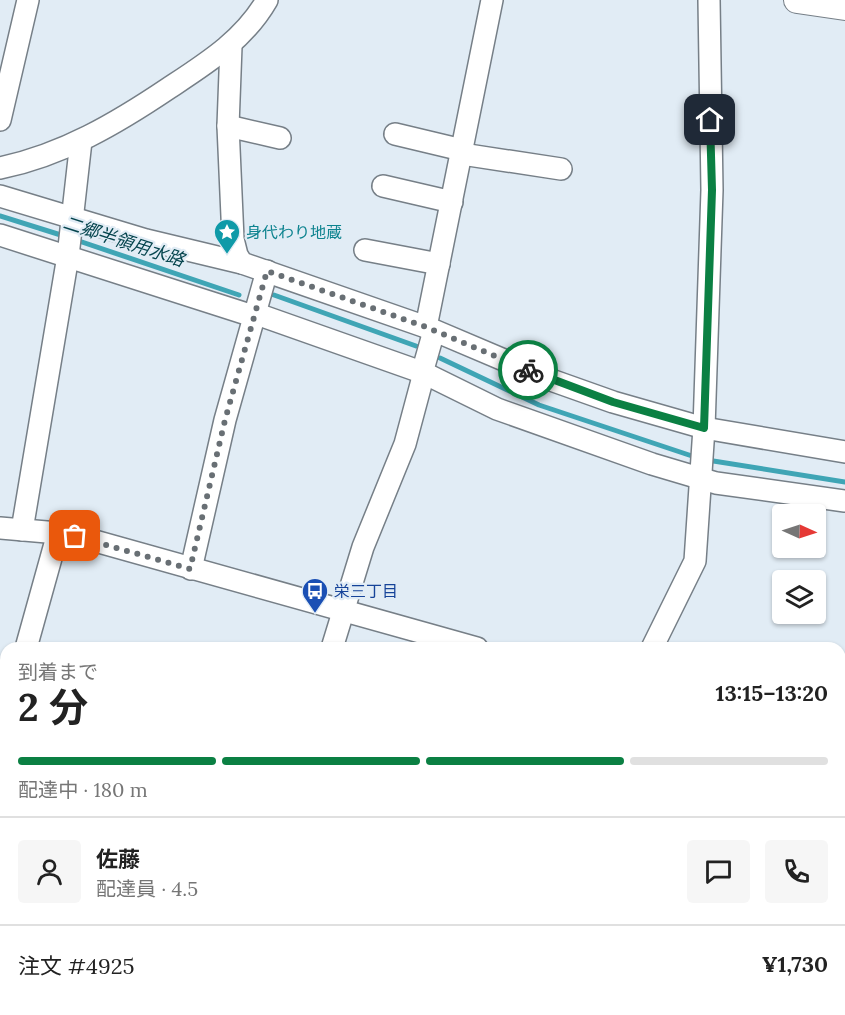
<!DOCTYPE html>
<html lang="ja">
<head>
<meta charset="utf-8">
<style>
  body { margin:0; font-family:Lora,"Noto Sans JP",serif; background:#f6f6f6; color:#222; height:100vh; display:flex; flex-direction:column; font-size:22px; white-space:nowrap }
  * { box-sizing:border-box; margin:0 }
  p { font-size:20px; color:#767676 }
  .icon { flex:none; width:33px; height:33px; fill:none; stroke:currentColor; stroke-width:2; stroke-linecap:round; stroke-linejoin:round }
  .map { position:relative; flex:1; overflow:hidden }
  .panel { position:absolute; left:0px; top:642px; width:846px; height:374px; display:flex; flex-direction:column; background:#fff; border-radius:18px 18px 0 0; box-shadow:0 2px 4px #0004 }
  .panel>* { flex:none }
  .needle { width:39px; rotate:93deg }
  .controls { position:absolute; left:772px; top:504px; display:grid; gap:12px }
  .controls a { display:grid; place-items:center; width:54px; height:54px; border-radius:6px; background:#fff; box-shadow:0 2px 4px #0004; font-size:30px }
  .pin { position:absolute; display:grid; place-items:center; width:51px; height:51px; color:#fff; margin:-26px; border-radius:12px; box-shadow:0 3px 9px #0006 }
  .courier { position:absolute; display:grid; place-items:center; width:60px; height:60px; margin:-30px; border:4px solid #0b8043; border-radius:50%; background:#fff; color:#222; box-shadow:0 2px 8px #0007 }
  .headline em { font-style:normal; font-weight:700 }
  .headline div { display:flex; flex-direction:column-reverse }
  .headline { display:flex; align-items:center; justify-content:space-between; height:102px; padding:0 18px }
  h1 { font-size:39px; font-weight:700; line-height:45px }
  .bar { display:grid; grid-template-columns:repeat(4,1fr); gap:9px 6px; align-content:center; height:72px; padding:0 18px }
  .bar i { height:8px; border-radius:4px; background:#e0e0e0 }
  .bar .current { background:#0b8043 }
  .bar p { grid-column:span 4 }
  .line { display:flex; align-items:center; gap:15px; padding:0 18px; border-top:2px solid #e0e0e0 }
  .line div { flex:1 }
  .round { display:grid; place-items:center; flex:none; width:63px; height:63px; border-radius:6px; background:#f6f6f6 }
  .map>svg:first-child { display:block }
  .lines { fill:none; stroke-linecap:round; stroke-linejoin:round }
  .stream { stroke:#3fa5b5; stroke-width:5 }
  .minor-casing { stroke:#767f87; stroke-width:24 }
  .major-casing { stroke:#767f87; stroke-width:28 }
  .minor { stroke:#fff; stroke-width:21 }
  .major { stroke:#fff; stroke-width:26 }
  .done { stroke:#686f74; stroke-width:6; stroke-dasharray:0 10.8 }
  .route { stroke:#0b8043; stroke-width:8 }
  .labels { text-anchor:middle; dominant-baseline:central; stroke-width:4.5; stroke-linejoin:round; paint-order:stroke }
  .culture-label { font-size:16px; fill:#0d838f; stroke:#e1ecf5; text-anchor:start }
  .transit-label { font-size:16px; fill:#164399; stroke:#e1ecf5; text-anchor:start }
  .water-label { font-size:18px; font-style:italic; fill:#06454e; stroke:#e1ecf5 }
</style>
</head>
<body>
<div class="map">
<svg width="845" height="1015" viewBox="0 0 845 1015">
  <rect width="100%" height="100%" fill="#e1ecf5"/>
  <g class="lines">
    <g class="stream">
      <path d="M0 216 64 236"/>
      <path d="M76 240 239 295"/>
      <path d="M274 295 416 346"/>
      <path d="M440 358 539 405 698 458"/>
      <path d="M707 460 845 482"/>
    </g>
    <g class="minor-casing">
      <g id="minor">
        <path d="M231 46 228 126 233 239 237 255 242 263 426 327 551 380 613 402 704 428 845 452"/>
        <path d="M0 120 28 0"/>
        <path d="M228 126 280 138"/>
        <path d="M395 134 462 150"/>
        <path d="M462 154 561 169"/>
        <path d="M0 168C63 155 117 123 169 88 207 63 244 40 267 0"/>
        <path d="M383 186 452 202"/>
        <path d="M0 196 146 240 242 263"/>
        <path d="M0 235 253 316"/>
        <path d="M365 250 439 264"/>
        <path d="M254 313 424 373 497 409 652 464 716 483 845 501"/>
        <path d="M426 327 492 0"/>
        <path d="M422 373 434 331"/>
        <path d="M0 528 70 534 477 648"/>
        <path d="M22 530 68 256 81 141"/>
        <path d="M191 569 225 420 267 271"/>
        <path d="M26 648 58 533"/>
        <path d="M332 648 363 547 405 444 424 373"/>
        <path d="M652 648 695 561 704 428 712 190 709 0"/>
        <path d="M0 743 6 721"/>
        <path d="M840 750 845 752"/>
        <path d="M231 1015 233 1010"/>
        <path d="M539 1015 540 1010"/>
      </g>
    </g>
    <g class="major-casing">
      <path id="major" d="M797 0 845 7"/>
    </g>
    <use href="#minor" class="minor"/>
    <use href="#major" class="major"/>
  </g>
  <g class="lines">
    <path class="done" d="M75 536 190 569 225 420 267 271 426 327 528 370"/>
    <path class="route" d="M528 370 613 402 704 428 712 190 710 120"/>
  </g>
  <defs>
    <g id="sight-pin" transform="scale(1.35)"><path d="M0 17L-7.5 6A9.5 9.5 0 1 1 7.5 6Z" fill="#0f9aa8" stroke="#e1ecf5"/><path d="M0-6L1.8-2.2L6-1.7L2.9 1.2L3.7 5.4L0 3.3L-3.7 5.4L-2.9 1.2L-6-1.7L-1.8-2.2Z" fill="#fff"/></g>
    <g id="bus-pin" transform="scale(1.35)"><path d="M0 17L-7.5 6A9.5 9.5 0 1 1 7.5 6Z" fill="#1a4fb4" stroke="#e1ecf5"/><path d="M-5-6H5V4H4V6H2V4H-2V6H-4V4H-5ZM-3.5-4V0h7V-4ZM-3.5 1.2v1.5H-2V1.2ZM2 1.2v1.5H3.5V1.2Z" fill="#fff"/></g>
  </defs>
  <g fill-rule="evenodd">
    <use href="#sight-pin" x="227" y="232"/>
    <use href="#bus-pin" x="315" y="591"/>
  </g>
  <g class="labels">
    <g class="culture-label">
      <text x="246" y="232">身代わり地蔵</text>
    </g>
    <g class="transit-label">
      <text x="334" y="591">栄三丁目</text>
    </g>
    <g class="water-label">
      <text transform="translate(124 241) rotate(18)">二郷半領用水路</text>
    </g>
  </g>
</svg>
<div class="controls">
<a><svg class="needle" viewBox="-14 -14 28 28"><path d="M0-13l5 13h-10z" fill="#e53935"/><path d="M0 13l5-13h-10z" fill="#767676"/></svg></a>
<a><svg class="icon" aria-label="layers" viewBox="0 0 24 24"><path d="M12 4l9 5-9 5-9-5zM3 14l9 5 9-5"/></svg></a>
</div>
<div class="pin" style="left:75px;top:536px;background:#ea580c"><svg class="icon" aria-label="bag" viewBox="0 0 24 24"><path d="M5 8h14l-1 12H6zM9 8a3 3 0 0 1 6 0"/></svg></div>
<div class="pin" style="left:710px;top:120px;background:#1f2937"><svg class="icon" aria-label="home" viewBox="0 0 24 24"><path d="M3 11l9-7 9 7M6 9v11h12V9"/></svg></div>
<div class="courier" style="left:528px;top:370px"><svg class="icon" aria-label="bike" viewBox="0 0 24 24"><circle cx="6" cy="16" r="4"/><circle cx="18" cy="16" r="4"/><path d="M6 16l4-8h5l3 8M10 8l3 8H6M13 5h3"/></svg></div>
<section class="panel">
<div class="headline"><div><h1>2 分</h1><p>到着まで</p></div><em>13:15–13:20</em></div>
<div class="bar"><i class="current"></i><i class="current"></i><i class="current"></i><i></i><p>配達中 · 180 m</p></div>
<div class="line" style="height:108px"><a class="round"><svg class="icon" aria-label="person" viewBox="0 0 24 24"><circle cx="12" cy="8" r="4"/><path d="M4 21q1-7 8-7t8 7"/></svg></a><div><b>佐藤</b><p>配達員 · 4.5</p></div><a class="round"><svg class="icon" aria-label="chat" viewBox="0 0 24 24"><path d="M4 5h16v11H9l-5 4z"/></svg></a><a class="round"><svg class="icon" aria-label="phone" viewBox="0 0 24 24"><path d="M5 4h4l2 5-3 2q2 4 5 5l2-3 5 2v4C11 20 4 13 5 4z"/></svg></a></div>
<div class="line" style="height:78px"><div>注文 #4925</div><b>¥1,730</b></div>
</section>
</div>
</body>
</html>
